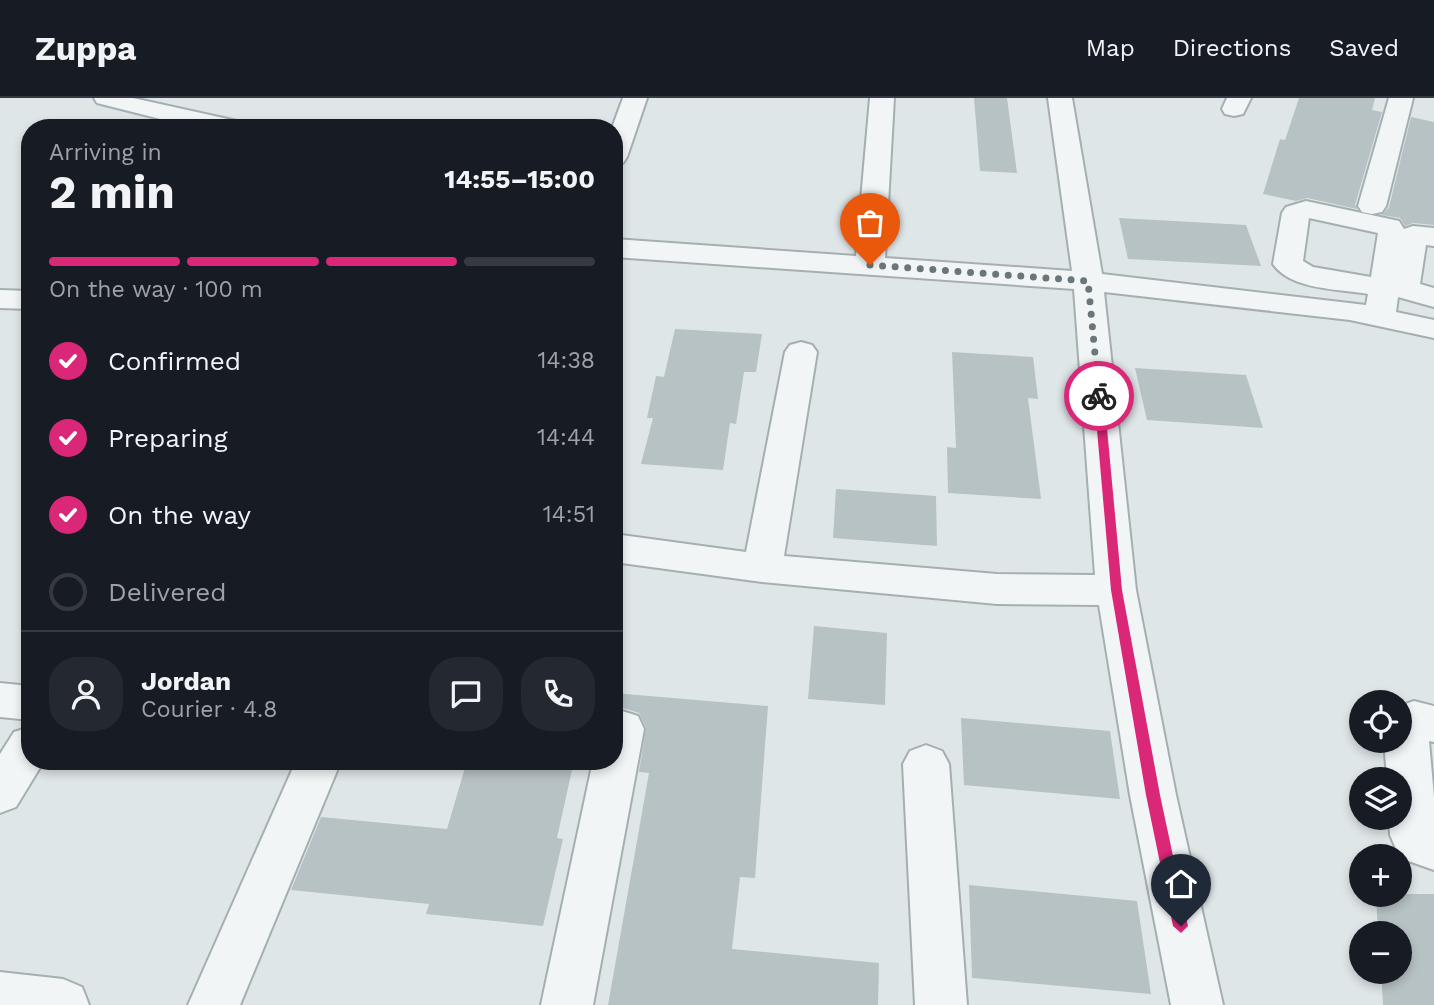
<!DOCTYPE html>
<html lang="en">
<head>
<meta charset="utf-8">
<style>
  body { margin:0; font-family:"Work Sans",sans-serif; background:#242831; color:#f1f3f6; height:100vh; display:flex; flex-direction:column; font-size:26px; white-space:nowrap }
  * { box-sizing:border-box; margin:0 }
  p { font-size:23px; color:#9ea1a6 }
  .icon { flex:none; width:38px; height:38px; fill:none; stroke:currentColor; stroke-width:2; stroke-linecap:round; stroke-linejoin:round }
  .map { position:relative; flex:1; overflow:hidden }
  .side { position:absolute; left:21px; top:21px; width:602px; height:651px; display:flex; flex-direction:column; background:#171b24; border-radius:28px; box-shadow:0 4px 10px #0003 }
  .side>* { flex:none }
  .controls { position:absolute; left:1349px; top:592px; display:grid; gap:14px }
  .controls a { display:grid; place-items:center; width:63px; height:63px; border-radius:50%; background:#171b24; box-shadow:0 4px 10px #0003; font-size:35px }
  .pin { position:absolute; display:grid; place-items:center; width:60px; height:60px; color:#fff; margin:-72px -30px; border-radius:50% 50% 50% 0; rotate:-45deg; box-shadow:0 0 7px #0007 }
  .pin .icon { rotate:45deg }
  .courier { position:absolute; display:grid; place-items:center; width:70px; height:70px; margin:-35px; border:5px solid #db2777; border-radius:50%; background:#fff; color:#222; box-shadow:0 2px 9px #0007 }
  .overview em { font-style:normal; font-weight:700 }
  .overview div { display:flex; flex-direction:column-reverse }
  .overview { display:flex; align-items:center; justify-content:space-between; height:119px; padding:0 28px }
  h1 { font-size:46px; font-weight:700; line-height:52px }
  .bar { display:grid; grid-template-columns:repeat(4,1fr); gap:10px 7px; align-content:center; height:84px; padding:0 28px }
  .bar i { height:9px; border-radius:5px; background:#363941 }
  .bar .current { background:#db2777 }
  .bar p { grid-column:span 4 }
  .line { display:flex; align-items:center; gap:18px; padding:0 28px; border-top:2px solid #363941 }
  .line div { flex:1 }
  .round { display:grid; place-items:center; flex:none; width:74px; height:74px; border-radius:28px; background:#242831 }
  ol { padding:0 28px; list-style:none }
  li { display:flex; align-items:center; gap:21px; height:77px }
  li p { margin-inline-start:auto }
  li .icon { padding:7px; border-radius:50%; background:#db2777; color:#fff; stroke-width:4 }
  li:last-child { color:#9ea1a6 }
  li i { width:38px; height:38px; border:4px solid #363941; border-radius:50% }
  header { display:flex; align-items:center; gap:42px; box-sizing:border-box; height:98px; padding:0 35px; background:#171b24; border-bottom:2px solid #363941 }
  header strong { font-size:33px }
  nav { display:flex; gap:38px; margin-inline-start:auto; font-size:24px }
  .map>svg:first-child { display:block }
  .building { fill:#b7c2c4 }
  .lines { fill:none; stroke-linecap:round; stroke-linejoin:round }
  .minor-casing { stroke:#a5afb2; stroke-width:4 }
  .minor { fill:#f2f5f6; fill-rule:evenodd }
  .route { fill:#db2777 }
  .done { stroke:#69767a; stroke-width:7; stroke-dasharray:0 12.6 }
</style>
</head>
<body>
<header>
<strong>Zuppa</strong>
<nav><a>Map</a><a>Directions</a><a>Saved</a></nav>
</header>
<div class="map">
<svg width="1434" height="907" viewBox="0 0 1434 907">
  <rect width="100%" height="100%" fill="#dfe6e8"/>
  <g class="building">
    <path d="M974 0H1007L1017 75 980 73Z"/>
    <path d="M1299 0H1375L1372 12 1382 14 1355 107 1357 111 1307 100 1296 103 1263 96 1280 41 1285 42Z"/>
    <path d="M1411 19 1434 24V127L1413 125 1405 128 1400 120 1382 117 1389 109Z"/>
    <path d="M1119 120 1246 127 1261 168 1128 161Z"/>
    <path d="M675 231 762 236 756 274H744L736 326 730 325 723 372 641 366 653 320H647L656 278 664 279Z"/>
    <path d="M952 254 1033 259 1038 301 1028 300 1041 401 948 395 947 349 956 350Z"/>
    <path d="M1135 270 1246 277 1263 330 1147 322Z"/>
    <path d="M836 391 936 398 937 448 833 440Z"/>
    <path d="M814 528 887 535 885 607 808 601Z"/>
    <path d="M614 595 768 608 755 780 740 779 732 851 879 865 878 907H608L649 675 639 674 646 630 639 615 623 610 614 613Z"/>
    <path d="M961 620 1110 633 1120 701 964 687Z"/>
    <path d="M467 663H574L557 740 563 741 543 828 426 816 429 806 291 792 321 719 447 731Z"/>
    <path d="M969 787 1137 803 1151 896 972 880Z"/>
    <path d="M1376 796H1434V907H1383L1381 873H1400V835H1378Z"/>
  </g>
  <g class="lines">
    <g class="minor-casing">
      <g id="minor">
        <path d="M94 0H133L246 25 250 30H196L97 5Z"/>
        <path d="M623 0H647L627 59 623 65 614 67V30H612Z"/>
        <path d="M870 0H894L885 160 1072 173 1048 0H1072L1102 176 1366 207 1368 196C1339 191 1291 192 1273 166L1282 115 1286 109 1306 103 1399 123 1404 131 1413 128 1434 130V148L1426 147 1420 186 1434 190V209L1398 199 1396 214 1434 222V240L1350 222 1104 194 1136 492 1176 697 1223 907H1171L1130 697 1099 507 997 506 762 484 614 464V436L746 454 785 254 790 247 801 244 812 247 817 254 784 458 997 476 1095 477 1074 191 614 159V141L856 158ZM1309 120 1378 135 1371 179 1313 169 1303 163Z"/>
        <path d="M1227 0H1251L1243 16 1234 18 1225 16 1222 11Z"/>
        <path d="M1389 0H1413L1386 108 1382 114 1372 116 1362 114 1358 108Z"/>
        <path d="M0 192 30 193V211L0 210Z"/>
        <path d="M0 585 30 588V622L0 619Z"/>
        <path d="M1414 603 1434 608V644L1429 643 1434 699V772L1400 760 1390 737 1389 719H1400V681H1387L1384 642H1400V608Z"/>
        <path d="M622 613 638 618 644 631 593 907H541L593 663H614V616Z"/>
        <path d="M30 629V663H44L16 709 0 715V656L14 634Z"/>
        <path d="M926 647 942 653 949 666 967 907H915L903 666 910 653Z"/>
        <path d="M296 663H341L240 907H188Z"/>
        <path d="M0 874 63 881 82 889 89 907H0Z"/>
      </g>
    </g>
    <use href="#minor" class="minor"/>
  </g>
  <path class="route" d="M1099 295 1104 298 1122 492 1160 697 1188 828 1181 835 1173 828 1146 697 1111 492 1094 298Z"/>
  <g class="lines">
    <path class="done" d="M870 167 1088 183 1099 298"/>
  </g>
</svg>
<div class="controls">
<a><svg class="icon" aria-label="locate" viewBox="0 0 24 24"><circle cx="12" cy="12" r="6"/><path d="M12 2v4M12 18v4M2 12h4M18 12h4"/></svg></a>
<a><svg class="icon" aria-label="layers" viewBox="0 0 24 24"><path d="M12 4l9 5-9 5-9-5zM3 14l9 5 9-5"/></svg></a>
<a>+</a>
<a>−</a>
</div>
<div class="pin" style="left:870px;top:167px;background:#ea580c"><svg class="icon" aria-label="bag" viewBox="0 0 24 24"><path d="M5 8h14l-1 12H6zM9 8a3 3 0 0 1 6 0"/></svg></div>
<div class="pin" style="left:1181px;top:828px;background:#1f2937"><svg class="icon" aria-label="home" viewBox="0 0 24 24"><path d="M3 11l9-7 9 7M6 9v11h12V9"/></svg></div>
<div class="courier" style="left:1099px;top:298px"><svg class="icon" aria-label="bike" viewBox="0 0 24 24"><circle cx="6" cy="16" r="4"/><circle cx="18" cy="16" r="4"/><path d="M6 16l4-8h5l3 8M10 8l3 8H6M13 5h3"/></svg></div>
<section class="side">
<div class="overview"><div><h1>2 min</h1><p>Arriving in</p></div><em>14:55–15:00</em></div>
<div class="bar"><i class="current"></i><i class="current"></i><i class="current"></i><i></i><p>On the way · 100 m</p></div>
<ol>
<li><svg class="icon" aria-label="check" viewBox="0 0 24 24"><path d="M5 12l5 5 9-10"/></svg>Confirmed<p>14:38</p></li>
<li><svg class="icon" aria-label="check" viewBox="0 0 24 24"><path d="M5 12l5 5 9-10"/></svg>Preparing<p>14:44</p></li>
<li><svg class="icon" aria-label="check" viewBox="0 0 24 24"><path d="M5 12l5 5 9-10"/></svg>On the way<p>14:51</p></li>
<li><i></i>Delivered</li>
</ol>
<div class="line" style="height:126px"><a class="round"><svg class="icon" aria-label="person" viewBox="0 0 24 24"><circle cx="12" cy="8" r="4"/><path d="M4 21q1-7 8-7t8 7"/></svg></a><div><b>Jordan</b><p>Courier · 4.8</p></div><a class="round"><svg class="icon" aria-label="chat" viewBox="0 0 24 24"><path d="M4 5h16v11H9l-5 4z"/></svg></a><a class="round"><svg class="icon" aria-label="phone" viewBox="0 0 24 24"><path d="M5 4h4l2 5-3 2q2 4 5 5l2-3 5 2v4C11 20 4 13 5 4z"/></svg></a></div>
</section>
</div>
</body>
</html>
